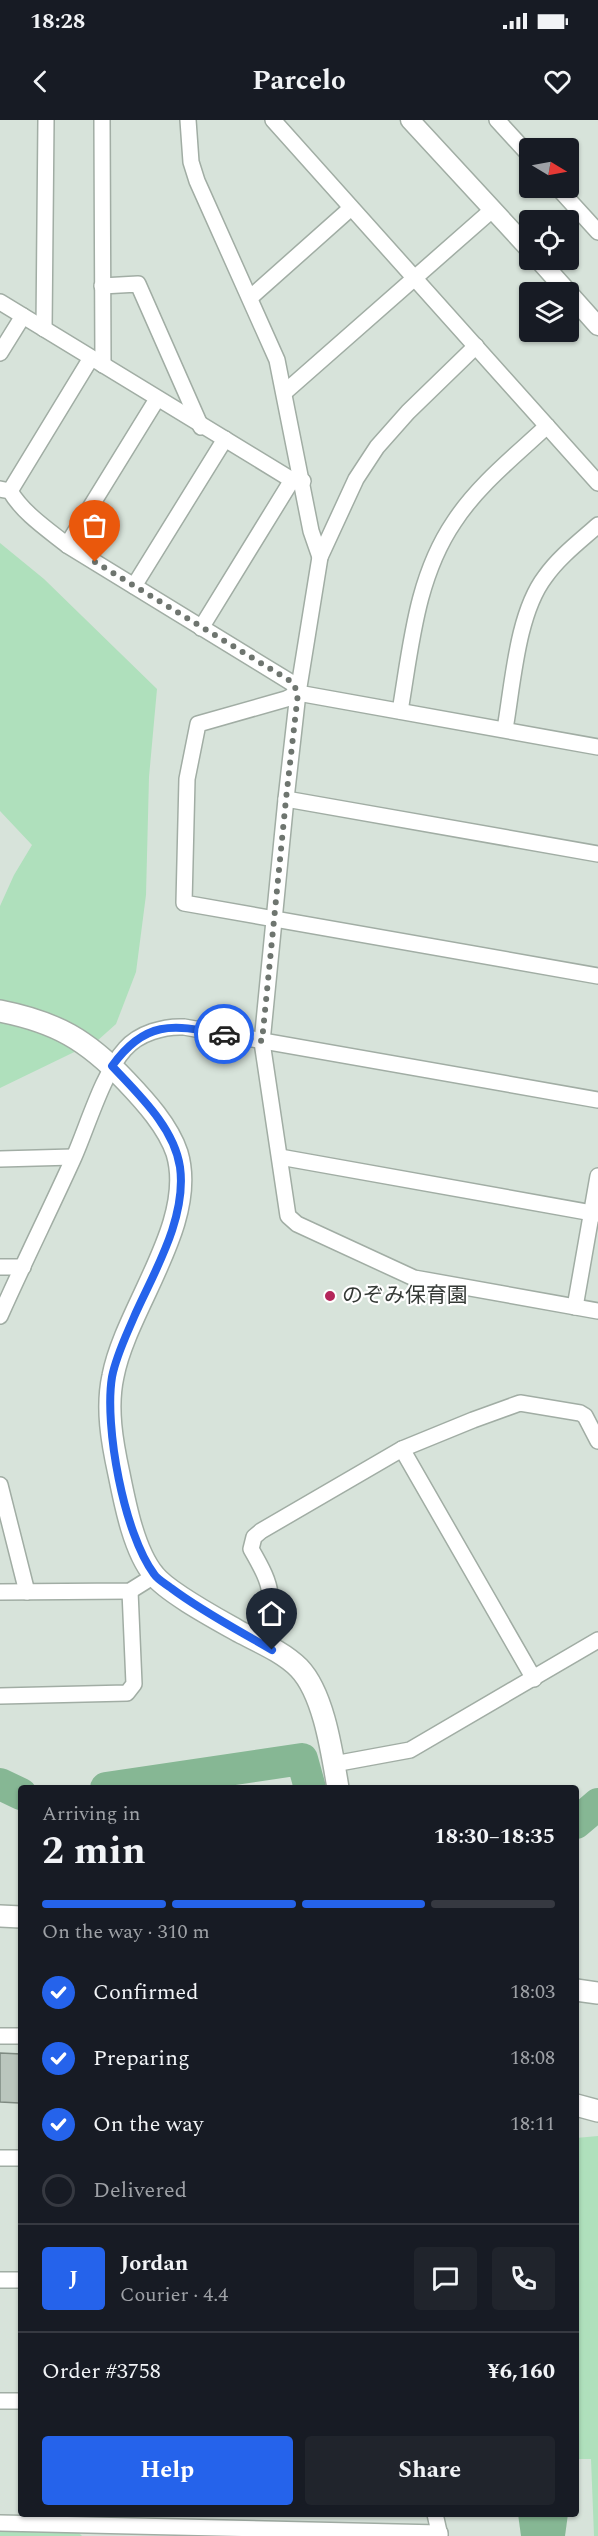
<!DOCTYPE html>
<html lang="en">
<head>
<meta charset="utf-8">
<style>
  body { margin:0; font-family:Spectral,"Noto Sans JP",serif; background:#20242c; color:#f1f3f6; height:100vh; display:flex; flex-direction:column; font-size:22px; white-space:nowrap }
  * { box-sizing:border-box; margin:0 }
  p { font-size:20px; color:#9ea1a6 }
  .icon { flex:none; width:33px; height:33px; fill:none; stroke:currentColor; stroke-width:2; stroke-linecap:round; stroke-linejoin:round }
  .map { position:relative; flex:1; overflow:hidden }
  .drawer { position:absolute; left:18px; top:1665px; width:561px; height:732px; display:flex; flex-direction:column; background:#171b24; border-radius:6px; box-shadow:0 2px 4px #0004 }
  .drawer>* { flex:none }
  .needle { width:39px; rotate:100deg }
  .buttons { position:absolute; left:519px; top:18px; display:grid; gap:12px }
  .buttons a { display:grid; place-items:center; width:60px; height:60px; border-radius:6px; background:#171b24; box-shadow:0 2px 4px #0004; font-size:30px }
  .pin { position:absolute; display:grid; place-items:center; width:51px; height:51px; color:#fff; margin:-62px -26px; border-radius:50% 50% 50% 0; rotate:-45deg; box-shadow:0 0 6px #0007 }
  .pin .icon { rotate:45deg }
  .courier { position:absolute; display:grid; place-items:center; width:60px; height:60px; margin:-30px; border:4px solid #2563eb; border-radius:50%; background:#fff; color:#222; box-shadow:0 2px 8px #0007 }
  .head em { font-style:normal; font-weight:700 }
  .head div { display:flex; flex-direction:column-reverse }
  .head { display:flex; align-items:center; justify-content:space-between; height:102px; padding:0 24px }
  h1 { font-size:39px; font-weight:700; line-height:45px }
  .bar { display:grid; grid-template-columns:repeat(4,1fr); gap:9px 6px; align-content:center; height:72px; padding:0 24px }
  .bar i { height:8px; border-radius:4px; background:#363941 }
  .bar .selected { background:#2563eb }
  .bar p { grid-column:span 4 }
  .line { display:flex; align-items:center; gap:15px; padding:0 24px; border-top:2px solid #363941 }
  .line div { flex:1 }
  .round { display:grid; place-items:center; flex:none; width:63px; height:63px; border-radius:6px; background:#20242c }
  ol { padding:0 24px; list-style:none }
  li { display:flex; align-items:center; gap:18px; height:66px }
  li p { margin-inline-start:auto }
  li .icon { padding:6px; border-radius:50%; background:#2563eb; color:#fff; stroke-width:4 }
  li:last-child { color:#9ea1a6 }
  li i { width:33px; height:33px; border:3px solid #363941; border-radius:50% }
  .button { display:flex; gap:12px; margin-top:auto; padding:12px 24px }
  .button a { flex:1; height:69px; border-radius:6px; background:#2563eb; color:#fff; font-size:24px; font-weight:700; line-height:69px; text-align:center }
  .button a+a { background:#20242c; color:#f1f3f6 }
  .status { display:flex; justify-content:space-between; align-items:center; height:42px; padding:0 30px; background:#171b24; direction:ltr }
  .status svg { height:16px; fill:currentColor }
  header { display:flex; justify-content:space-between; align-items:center; height:78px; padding:0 24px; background:#171b24; font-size:27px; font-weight:700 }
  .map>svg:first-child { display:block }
  .green { fill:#afe0bc }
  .water { fill:#86b794 }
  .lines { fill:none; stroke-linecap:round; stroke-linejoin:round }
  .river { stroke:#86b794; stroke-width:32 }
  .building { fill:#bac6bd; stroke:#7e8a81; stroke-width:1.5 }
  .minor-casing { stroke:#a1ada4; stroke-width:18 }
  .tertiary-casing { stroke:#a1ada4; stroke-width:21 }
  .secondary-casing { stroke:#a1ada4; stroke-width:24 }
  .minor { stroke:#fff; stroke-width:15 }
  .tertiary { stroke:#fff; stroke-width:18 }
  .secondary { stroke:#fff; stroke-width:21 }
  .done { stroke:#6e756f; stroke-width:6; stroke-dasharray:0 10.8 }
  .route { stroke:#2563eb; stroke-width:8 }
  .poi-dot { fill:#b4265a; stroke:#fff; stroke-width:2 }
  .labels { text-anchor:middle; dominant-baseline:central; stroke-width:4.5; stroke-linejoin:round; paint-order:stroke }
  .poi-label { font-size:21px; fill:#353a36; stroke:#fff; text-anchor:start }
</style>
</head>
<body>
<div class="status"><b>18:28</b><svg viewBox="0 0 49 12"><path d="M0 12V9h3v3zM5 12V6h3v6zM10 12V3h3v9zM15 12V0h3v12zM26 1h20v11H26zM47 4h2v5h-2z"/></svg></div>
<header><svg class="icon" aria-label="back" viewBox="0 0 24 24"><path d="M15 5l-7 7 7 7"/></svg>Parcelo<svg class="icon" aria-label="heart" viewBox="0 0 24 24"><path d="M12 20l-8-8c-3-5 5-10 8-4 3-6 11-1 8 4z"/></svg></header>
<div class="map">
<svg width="598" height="2416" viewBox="0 0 598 2416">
  <rect width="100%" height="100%" fill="#d7e3da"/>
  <g class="green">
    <path d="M0 423 44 459 157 569 149 657 146 775 136 852 116 904 97 921 0 968V786L14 755 32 725 0 691Z"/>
    <path d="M598 2016V2416H594L591 2339H576V2018Z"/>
    <path d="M0 2410 77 2411 82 2416H0Z"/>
  </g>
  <path class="water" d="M518 2394H568L565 2416H521Z"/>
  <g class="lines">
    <g class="river">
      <path d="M0 1664 21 1674"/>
      <path d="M106 1668 302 1639 310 1668"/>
      <path d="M576 1703 598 1684"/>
    </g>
  </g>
  <path class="building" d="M0 1933 21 1934 19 1983 0 1982Z"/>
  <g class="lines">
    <g class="minor-casing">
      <g id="minor">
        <path d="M102 0 103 245"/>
        <path d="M188 0 191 42 197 61 277 240 311 411 320 437"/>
        <path d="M273 0 598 363"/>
        <path d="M497 0 530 36"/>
        <path d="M558 68 598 112"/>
        <path d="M102 166 138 164 201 307"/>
        <path d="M251 177 351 88"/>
        <path d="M0 182 292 360 303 361"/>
        <path d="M44 209 46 0"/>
        <path d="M476 226 408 292 377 327 356 359 320 437 298 573 286 679 262 922 288 1096 297 1104 414 1158 598 1191"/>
        <path d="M0 233 23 196"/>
        <path d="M285 272 492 90"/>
        <path d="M0 369 10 371C23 393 47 409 67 425L292 563 298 573"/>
        <path d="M10 371 91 238"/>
        <path d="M67 425 157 279"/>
        <path d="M134 466 225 319"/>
        <path d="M201 508 292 360"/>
        <path d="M400 591C411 527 416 458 454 402 478 365 515 336 547 306"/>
        <path d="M505 609C513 563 517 494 545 457 559 437 580 421 598 405"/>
        <path d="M598 627 298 573 286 579 198 604 187 659 184 783 598 856"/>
        <path d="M286 679 598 734"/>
        <path d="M280 1037 598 1094"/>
        <path d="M0 1039 73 1037"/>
        <path d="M0 1147H23"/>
        <path d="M575 1187 598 1056"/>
        <path d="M0 1196C24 1142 50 1090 74 1037 88 1005 103 953 125 929 139 913 164 906 184 907L598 980"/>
        <path d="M402 1329 534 1559"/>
        <path d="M0 1365 27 1472"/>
        <path d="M0 1472 130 1471 154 1456"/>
        <path d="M259 1522C276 1478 274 1469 251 1429L254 1417 261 1411 402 1329 473 1300 520 1283 580 1293 585 1296 598 1321"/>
        <path d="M0 1576 127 1573 134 1564 130 1471"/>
        <path d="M334 1644 410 1630 598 1520"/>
        <path d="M0 1916H21"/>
        <path d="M0 2038H21"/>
        <path d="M0 2160H21"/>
        <path d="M0 2281H21"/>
        <path d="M435 2394 440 2416"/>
        <path d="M0 2403 440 2413"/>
      </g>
    </g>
    <g class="tertiary-casing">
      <g id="tertiary">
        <path d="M410 0 530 130"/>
        <path d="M539 140 598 206"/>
      </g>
    </g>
    <g class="secondary-casing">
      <g id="secondary">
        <path d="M0 891C56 902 87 920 126 961 145 981 168 1006 177 1033 198 1103 126 1188 113 1256 106 1288 112 1322 119 1354 125 1384 134 1431 154 1455 168 1473 219 1500 240 1512 259 1522 283 1532 299 1548 324 1574 332 1633 338 1668"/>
        <path d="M0 1796 21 1797"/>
        <path d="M576 1870 598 1873"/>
        <path d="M576 1985 598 1991"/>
      </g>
    </g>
    <use href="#minor" class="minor"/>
    <use href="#tertiary" class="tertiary"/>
    <use href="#secondary" class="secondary"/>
  </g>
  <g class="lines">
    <path class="done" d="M95 442 292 562 298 573 286 679 262 921 224 914"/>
    <path class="route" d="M224 914C173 905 146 899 112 946 138 974 174 1007 180 1047 187 1098 154 1152 134 1197 126 1216 116 1236 112 1257 104 1306 124 1414 154 1454 158 1460 166 1464 171 1468 203 1492 238 1510 272 1530"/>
  </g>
  <circle class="poi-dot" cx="330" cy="1176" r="6"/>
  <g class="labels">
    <g class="poi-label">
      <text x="342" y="1176">のぞみ保育園</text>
    </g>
  </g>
</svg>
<div class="buttons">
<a><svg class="needle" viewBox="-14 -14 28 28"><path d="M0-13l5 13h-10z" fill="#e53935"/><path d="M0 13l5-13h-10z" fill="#9ea1a6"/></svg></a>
<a><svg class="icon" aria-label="locate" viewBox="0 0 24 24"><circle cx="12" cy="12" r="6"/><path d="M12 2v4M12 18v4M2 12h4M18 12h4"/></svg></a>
<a><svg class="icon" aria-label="layers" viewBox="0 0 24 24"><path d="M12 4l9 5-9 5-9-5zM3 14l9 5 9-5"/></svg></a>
</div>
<div class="pin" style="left:95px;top:442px;background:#ea580c"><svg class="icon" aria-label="bag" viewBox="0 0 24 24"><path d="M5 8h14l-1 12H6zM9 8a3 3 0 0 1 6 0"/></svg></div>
<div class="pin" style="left:272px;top:1530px;background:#1f2937"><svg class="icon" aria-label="home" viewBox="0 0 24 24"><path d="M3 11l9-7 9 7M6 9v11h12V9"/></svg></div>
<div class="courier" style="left:224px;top:914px"><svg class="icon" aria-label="car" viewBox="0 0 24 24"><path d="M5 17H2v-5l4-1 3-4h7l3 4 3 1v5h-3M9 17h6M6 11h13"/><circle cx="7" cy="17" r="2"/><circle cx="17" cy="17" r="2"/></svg></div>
<section class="drawer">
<div class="head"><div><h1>2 min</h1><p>Arriving in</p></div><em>18:30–18:35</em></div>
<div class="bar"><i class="selected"></i><i class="selected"></i><i class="selected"></i><i></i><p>On the way · 310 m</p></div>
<ol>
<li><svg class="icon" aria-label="check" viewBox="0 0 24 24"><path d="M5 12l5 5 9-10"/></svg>Confirmed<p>18:03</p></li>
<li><svg class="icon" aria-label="check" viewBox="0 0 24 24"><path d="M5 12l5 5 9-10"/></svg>Preparing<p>18:08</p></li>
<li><svg class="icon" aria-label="check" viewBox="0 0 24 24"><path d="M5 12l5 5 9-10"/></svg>On the way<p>18:11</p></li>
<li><i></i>Delivered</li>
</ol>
<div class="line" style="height:108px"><b class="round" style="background:#2563eb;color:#fff">J</b><div><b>Jordan</b><p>Courier · 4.4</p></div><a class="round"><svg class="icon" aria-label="chat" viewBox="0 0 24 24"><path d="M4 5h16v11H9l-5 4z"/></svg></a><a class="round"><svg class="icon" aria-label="phone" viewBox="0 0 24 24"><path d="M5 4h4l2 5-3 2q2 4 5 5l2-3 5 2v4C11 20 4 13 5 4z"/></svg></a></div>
<div class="line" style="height:78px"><div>Order #3758</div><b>¥6,160</b></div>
<div class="button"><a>Help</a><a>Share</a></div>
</section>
</div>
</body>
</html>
